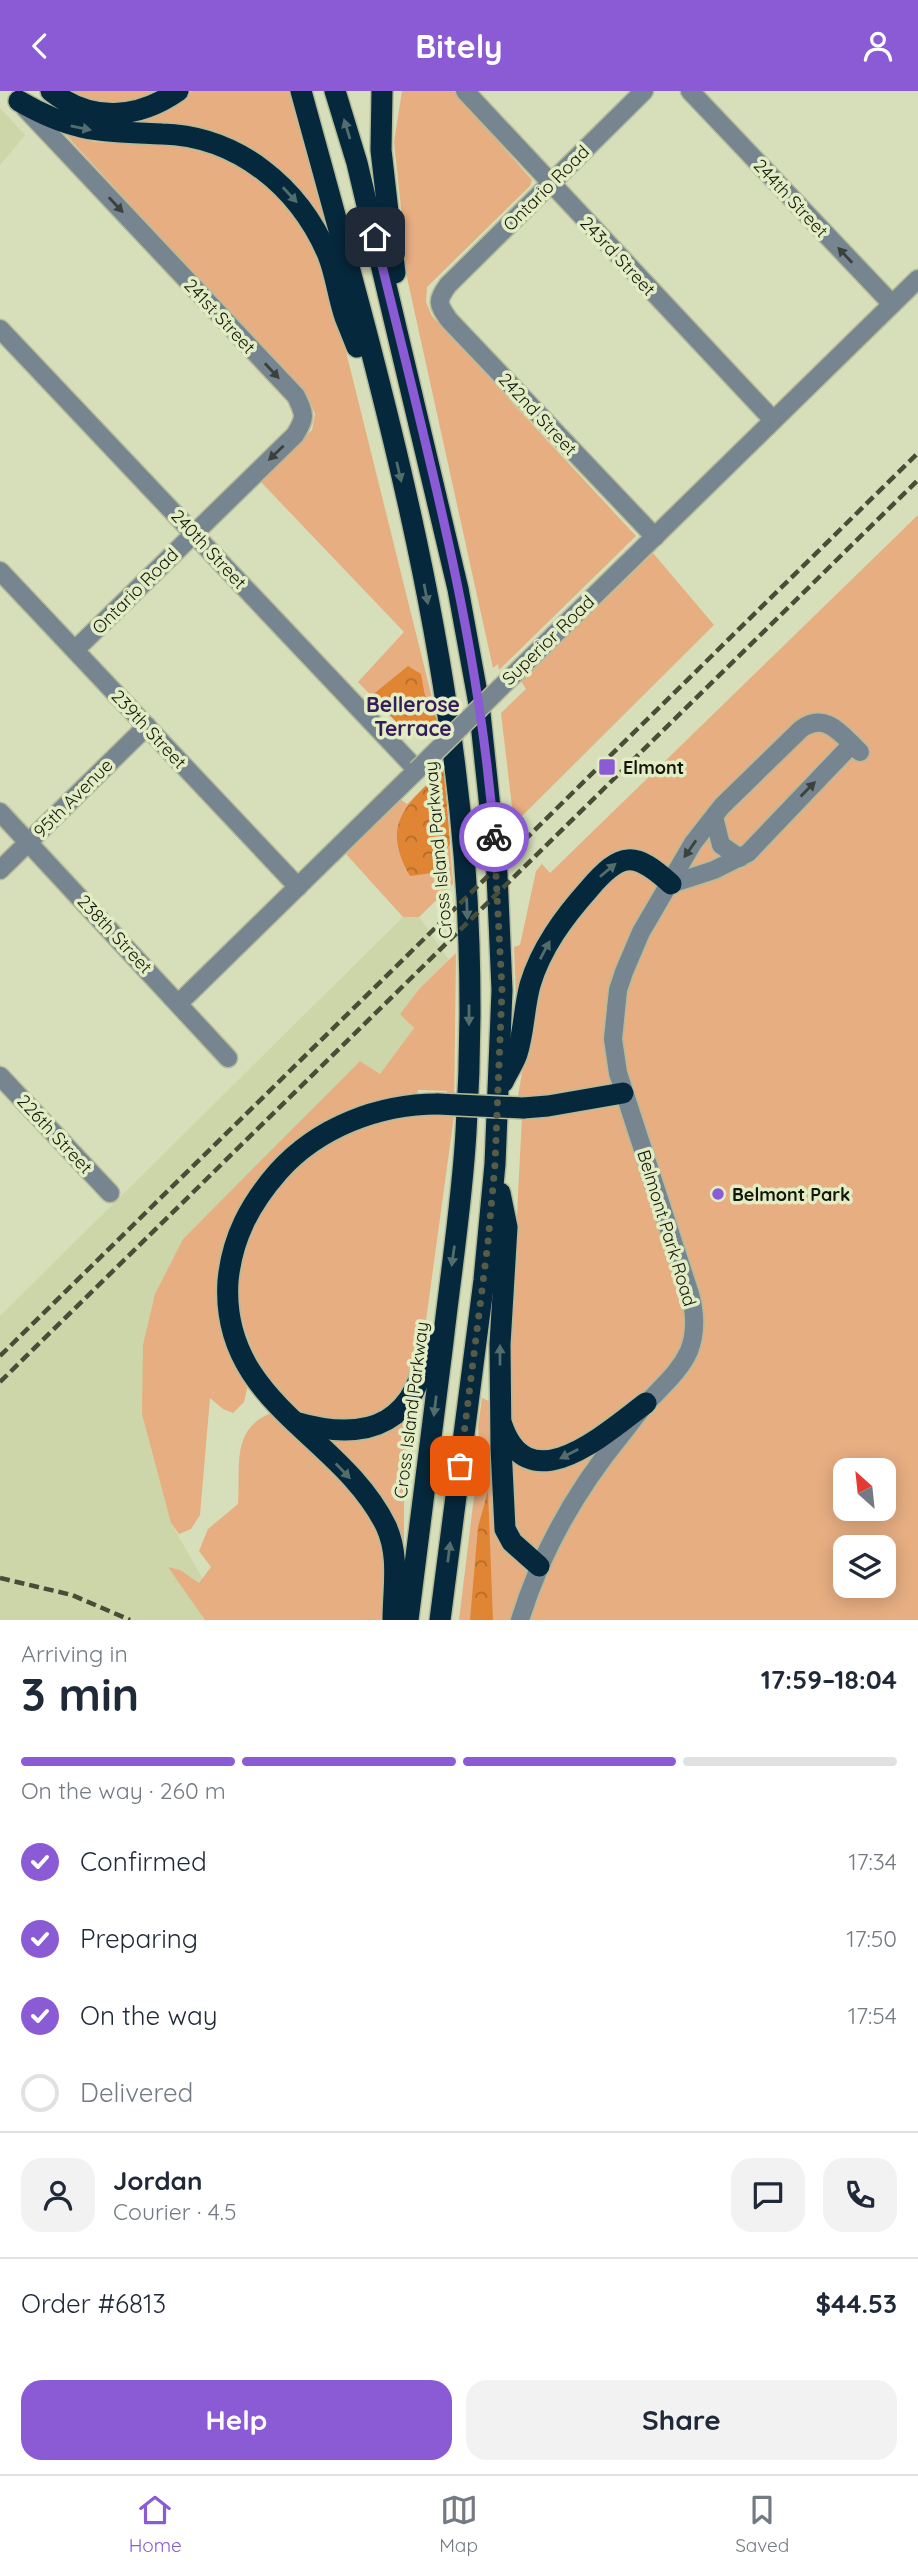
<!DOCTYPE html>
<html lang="en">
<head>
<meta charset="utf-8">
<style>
  body { margin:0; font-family:Quicksand,sans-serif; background:#f2f2f3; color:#1f2937; height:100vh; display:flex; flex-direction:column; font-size:26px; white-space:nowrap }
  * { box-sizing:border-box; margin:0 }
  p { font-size:23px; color:#747a83 }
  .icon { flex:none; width:38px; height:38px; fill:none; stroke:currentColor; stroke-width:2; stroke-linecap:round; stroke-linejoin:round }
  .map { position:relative; height:1529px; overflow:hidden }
  .details { display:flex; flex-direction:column; background:#fff; flex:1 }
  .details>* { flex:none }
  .needle { width:46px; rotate:333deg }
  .tools { position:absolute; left:833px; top:1367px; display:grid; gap:14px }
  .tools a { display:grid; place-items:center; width:63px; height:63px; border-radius:14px; background:#fff; box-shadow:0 4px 18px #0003; font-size:35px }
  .pin { position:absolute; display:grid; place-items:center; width:60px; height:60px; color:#fff; margin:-30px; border-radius:14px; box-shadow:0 4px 10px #0006 }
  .courier { position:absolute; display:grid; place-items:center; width:70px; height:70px; margin:-35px; border:5px solid #8a5bd4; border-radius:50%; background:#fff; color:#222; box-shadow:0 2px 9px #0007 }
  .overview em { font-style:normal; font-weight:800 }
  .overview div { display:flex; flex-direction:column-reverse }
  .overview { display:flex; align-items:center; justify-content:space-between; height:119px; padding:0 21px }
  h1 { font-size:46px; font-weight:800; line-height:52px }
  .bar { display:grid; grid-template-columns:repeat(4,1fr); gap:10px 7px; align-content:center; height:84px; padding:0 21px }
  .bar i { height:9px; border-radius:5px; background:#e0e1e3 }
  .bar .selected { background:#8a5bd4 }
  .bar p { grid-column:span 4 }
  .line { display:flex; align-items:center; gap:18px; padding:0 21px; border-top:2px solid #e0e1e3 }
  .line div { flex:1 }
  .round { display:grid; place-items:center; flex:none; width:74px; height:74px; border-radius:21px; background:#f2f2f3 }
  ol { padding:0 21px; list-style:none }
  li { display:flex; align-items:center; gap:21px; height:77px }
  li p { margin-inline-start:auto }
  li .icon { padding:7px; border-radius:50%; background:#8a5bd4; color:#fff; stroke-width:4 }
  li:last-child { color:#747a83 }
  li i { width:38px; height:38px; border:4px solid #e0e1e3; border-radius:50% }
  .primary-button { display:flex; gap:14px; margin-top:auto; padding:14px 21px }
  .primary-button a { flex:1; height:80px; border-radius:21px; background:#8a5bd4; color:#fff; font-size:28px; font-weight:800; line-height:80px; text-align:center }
  .primary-button a+a { background:#f2f2f3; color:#1f2937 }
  header { display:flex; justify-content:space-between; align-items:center; height:91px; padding:0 21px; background:#8a5bd4; color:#fff; font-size:32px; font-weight:800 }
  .menu { display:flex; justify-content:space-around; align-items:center; height:98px; border-top:2px solid #e0e1e3; background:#fff; font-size:19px; color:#747a83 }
  .menu a { display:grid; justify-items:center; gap:4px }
  .menu .selected { color:#8a5bd4 }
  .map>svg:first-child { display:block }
  .built { fill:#ccd6a8 }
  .grass { fill:#e7ae82; fill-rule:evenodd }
  .forest { fill:url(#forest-crowns) }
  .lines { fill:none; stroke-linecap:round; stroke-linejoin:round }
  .street-casing { stroke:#b3bb99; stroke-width:21 }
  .highway-casing { stroke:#b3bb99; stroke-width:24 }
  .street { stroke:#76858f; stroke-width:18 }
  .highway { stroke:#06283c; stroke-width:21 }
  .rail { stroke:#484d38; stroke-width:4.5; stroke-dasharray:10 5; stroke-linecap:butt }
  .street-bridge-casing { stroke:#b3bb99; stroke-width:21; stroke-linecap:butt }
  .highway-bridge-casing { stroke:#b3bb99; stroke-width:24; stroke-linecap:butt }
  .street-bridge { stroke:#76858f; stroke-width:18 }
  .highway-bridge { stroke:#06283c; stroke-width:21 }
  .oneway { fill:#536d6c }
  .oneway2 { fill:#3b423e }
  .done { stroke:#575c46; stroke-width:7; stroke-dasharray:0 12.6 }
  .route { stroke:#8a5bd4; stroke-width:9 }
  .poi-dot { fill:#8a5bd4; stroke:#e3edc5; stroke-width:2.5 }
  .labels { text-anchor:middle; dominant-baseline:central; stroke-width:7; stroke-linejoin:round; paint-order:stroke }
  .street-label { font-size:18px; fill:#131608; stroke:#e3edc5 }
  .poi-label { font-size:18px; font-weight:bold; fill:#131608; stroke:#e3edc5; text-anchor:start }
  .quarter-label { font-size:21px; font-weight:bold; fill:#351e58; stroke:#e3edc5 }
</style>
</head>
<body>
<header><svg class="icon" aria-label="back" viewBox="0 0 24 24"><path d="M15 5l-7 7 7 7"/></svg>Bitely<svg class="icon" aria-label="person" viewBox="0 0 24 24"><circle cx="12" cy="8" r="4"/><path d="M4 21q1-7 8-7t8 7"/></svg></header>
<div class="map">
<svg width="918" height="1529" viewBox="0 0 918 1529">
  <defs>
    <pattern id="forest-crowns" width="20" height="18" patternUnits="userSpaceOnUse" patternTransform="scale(1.75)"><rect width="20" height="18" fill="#df8534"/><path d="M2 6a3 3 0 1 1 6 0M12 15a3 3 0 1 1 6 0" fill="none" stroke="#b46c2a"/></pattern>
  </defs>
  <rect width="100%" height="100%" fill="#d6dfb9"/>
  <g class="built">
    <path d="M0 17 25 44 0 74Z"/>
    <path d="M403 826H419L449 869 420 897 401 922 414 937 380 983 360 970 183 1148 155 1203 171 1432 226 1529H0V1225Z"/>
  </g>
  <g class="grass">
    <path d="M69 0H160L130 14 75 6Z"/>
    <path d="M192 0H289L330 150 235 51 202 38 167 33H114L161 21Z"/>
    <path d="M402 0H454L532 89 530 95 427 196 426 211 432 225 636 445 499 579 498 573 493 577 395 132 402 127 394 51Z"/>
    <path d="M66 44 95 51 169 53 231 68 288 108 321 160 438 631C427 641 419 648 405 640L358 591 404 541 260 390 312 339 315 323 309 308Z"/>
    <path d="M918 424V1529H459L480 1356 478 1336 482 1307 491 1311 500 1454 523 1006 518 1005 526 958 522 885 516 909 514 856 520 854 536 780 542 773 550 782ZM845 1379H884V1418H845ZM845 1456H884V1494H845Z"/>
    <path d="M653 462 714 534 511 736 512 716 501 622 526 598 521 590Z"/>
    <path d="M444 677 453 793 419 826H403L346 763 400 708 407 713Z"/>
    <path d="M456 862 454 1025 421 1266C417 1275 415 1288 409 1296 388 1327 356 1334 321 1326 316 1325 310 1324 305 1322 299 1320 294 1313 289 1309 247 1274 225 1200 246 1149 257 1122 279 1095 299 1076 340 1039 390 1021 445 1024L447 1000 418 999 417 1004 356 1016 306 1043 260 1086 230 1142 247 1298 244 1311 233 1322 223 1318 210 1307 200 1424 191 1438 179 1443 171 1432 142 1323 143 1254 155 1203 183 1148 360 970 380 983 414 937 400 923 420 897Z"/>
    <path d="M271 1322 277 1325 370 1420 384 1450 387 1529H205L168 1476 180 1479 199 1492 211 1476 199 1460 208 1438 238 1413C241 1376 230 1339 271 1322Z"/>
    <path d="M406 1325 411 1329 404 1378V1463L395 1429 381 1404 327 1349Z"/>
  </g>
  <g class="forest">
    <path d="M408 575 421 583 425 605 438 631 430 638 414 645 405 640 371 605Z"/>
    <path d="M444 677 450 753 432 782 410 785C380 731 407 714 444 677Z"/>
    <path d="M488 1400 493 1529H470L478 1436Z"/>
  </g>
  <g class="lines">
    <g class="street-casing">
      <g id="street">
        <path d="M465 0 773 329"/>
        <path d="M644 0 448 194C436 211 438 213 449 229L655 446"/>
        <path d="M690 0 892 213"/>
        <path d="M25 17 296 305C305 324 306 326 295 344L75 559"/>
        <path d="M0 238 417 679 179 912"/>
        <path d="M0 480 298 796"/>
        <path d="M501 596 918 188"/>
        <path d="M0 721 228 967"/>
        <path d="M714 726 721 754 740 767"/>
        <path d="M0 779 147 635"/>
        <path d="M671 793 714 779 748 762 852 653"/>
        <path d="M0 985 110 1102"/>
        <path d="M520 1529C541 1461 577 1398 622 1343 630 1333 637 1323 645 1314 661 1296 679 1282 689 1260 696 1242 695 1221 690 1203L618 982 613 948 618 899 624 881 641 841 693 752 722 715 801 638C826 620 842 644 860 661"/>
      </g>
    </g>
    <g class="highway-casing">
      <g id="highway">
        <path d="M51 0C91 32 138 28 178 0"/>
        <path d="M301 0C377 278 461 565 469 854 471 917 470 979 466 1041 462 1111 451 1181 443 1251 431 1343 420 1436 408 1529"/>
        <path d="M335 0 357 72 458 498 479 613 497 783 502 899 495 1073 484 1189 440 1529"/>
        <path d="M382 0 381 59 395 182"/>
        <path d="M19 10C74 42 101 40 162 43 238 45 299 96 328 164 336 184 338 206 345 226 349 236 353 246 357 256"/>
        <path d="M503 991C507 982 514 972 517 963 524 941 524 916 530 894 541 857 564 826 589 798 621 760 635 760 671 793"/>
        <path d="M523 1017 548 1015 623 1002"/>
        <path d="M500 1102 507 1136 500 1253 501 1356 505 1438 512 1451 539 1475"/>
        <path d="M295 1331C371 1353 419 1331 428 1249"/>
        <path d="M502 1334C529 1413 607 1341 646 1312"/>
        <path d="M393 1529C393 1498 400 1465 386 1435 341 1343 220 1312 228 1190 232 1147 250 1113 278 1081 318 1036 379 1013 438 1013"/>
      </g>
    </g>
    <use href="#street" class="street"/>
    <use href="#highway" class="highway"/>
    <g class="rail">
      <path d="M0 1265 918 362"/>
      <path d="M0 1291 918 389"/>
      <path d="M0 1487 72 1504 130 1529"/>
    </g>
    <g class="street-bridge-casing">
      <path id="street-bridge" d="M417 679 501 596"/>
    </g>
    <g class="highway-bridge-casing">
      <path id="highway-bridge" d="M438 1013 523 1017"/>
    </g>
    <use href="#street-bridge" class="street-bridge"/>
    <use href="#highway-bridge" class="highway-bridge"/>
  </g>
  <defs><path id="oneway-solid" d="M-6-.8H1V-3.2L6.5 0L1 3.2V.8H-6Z" transform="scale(1.75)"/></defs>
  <g class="oneway">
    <use href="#oneway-solid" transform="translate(81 37) rotate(11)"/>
    <use href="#oneway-solid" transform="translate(347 38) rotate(-107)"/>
    <use href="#oneway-solid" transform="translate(290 104) rotate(47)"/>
    <use href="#oneway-solid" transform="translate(399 381) rotate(77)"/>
    <use href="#oneway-solid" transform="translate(426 503) rotate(79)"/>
    <use href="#oneway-solid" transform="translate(608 779) rotate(-40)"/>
    <use href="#oneway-solid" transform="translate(467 818) rotate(88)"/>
    <use href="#oneway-solid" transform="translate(545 859) rotate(-62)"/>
    <use href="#oneway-solid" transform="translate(469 924) rotate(90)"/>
    <use href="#oneway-solid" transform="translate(453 1165) rotate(98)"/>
    <use href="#oneway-solid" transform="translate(500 1264) rotate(-90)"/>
    <use href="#oneway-solid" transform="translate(435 1315) rotate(97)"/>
    <use href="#oneway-solid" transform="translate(569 1363) rotate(153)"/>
    <use href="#oneway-solid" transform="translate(343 1380) rotate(46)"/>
    <use href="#oneway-solid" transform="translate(449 1461) rotate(-83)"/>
  </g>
  <g class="oneway2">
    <use href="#oneway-solid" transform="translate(116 114) rotate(47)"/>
    <use href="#oneway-solid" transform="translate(845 164) rotate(-133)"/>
    <use href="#oneway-solid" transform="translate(272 280) rotate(47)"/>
    <use href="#oneway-solid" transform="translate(276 362) rotate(136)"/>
    <use href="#oneway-solid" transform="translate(808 698) rotate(-45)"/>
    <use href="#oneway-solid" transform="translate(690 758) rotate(125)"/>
  </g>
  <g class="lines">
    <path class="done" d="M460 1375 488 1151 495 1073 502 899 494 746"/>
    <path class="route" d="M375 146C423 344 479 543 494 746"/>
  </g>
  <g class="poi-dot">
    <rect x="598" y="667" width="18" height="18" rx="3.5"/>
    <circle cx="718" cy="1103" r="7"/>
  </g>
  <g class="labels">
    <g class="street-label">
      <text transform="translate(546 97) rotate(-45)">Ontario Road</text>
      <text transform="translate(791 107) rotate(47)">244th Street</text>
      <text transform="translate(618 165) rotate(47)">243rd Street</text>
      <text transform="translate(220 225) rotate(47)">241st Street</text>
      <text transform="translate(538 323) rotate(47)">242nd Street</text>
      <text transform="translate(209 458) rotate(47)">240th Street</text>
      <text transform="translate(135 500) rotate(-45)">Ontario Road</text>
      <text transform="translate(548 549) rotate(-44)">Superior Road</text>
      <text transform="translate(149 638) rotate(47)">239th Street</text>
      <text transform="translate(73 707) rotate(-45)">95th Avenue</text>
      <text transform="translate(438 759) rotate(-95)">Cross Island Parkway</text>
      <text transform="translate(115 843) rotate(47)">238th Street</text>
      <text transform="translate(55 1043) rotate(47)">226th Street</text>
      <text transform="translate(667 1137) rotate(73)">Belmont Park Road</text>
      <text transform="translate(411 1319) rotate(-83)">Cross Island Parkway</text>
    </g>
    <g class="poi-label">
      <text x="623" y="676">Elmont</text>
      <text x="732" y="1103">Belmont Park</text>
    </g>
    <g class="quarter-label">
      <text x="413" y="613">Bellerose<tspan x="413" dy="24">Terrace</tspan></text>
    </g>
  </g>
</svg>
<div class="tools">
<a><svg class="needle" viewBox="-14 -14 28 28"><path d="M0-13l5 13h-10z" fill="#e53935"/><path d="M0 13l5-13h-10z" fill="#747a83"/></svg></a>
<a><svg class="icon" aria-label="layers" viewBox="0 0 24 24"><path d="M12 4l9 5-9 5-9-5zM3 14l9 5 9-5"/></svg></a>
</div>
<div class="pin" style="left:460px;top:1375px;background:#ea580c"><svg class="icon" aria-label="bag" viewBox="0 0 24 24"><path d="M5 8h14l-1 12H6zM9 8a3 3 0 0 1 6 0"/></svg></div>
<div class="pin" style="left:375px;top:146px;background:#1f2937"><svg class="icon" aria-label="home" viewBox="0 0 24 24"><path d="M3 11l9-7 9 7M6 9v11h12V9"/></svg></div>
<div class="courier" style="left:494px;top:746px"><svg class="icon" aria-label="bike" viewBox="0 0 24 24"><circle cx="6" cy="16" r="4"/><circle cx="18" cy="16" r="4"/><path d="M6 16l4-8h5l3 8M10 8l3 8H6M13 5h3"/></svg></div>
</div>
<section class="details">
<div class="overview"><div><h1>3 min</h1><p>Arriving in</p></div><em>17:59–18:04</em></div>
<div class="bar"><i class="selected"></i><i class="selected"></i><i class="selected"></i><i></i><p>On the way · 260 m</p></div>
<ol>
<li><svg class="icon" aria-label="check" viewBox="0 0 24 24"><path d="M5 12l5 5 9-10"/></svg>Confirmed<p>17:34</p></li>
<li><svg class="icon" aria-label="check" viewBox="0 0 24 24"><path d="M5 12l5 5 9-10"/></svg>Preparing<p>17:50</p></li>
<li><svg class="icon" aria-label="check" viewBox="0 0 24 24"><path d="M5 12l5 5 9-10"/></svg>On the way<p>17:54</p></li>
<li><i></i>Delivered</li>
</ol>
<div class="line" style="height:126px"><a class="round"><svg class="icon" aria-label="person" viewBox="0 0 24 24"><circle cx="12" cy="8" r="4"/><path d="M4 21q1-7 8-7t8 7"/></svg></a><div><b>Jordan</b><p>Courier · 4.5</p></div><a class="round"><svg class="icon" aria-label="chat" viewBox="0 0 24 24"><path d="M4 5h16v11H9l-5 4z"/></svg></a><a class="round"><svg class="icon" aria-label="phone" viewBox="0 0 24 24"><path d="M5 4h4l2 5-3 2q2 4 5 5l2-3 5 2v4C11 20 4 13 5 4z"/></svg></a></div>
<div class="line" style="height:91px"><div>Order #6813</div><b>$44.53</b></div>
<div class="primary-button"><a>Help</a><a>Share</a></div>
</section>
<nav class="menu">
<a class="selected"><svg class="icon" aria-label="home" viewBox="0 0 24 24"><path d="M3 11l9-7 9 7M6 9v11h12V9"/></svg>Home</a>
<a><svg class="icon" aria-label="map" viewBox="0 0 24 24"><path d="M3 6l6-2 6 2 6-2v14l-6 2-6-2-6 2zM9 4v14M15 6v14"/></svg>Map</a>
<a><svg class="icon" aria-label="saved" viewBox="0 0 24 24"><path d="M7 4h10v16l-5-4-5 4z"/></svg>Saved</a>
</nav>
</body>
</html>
